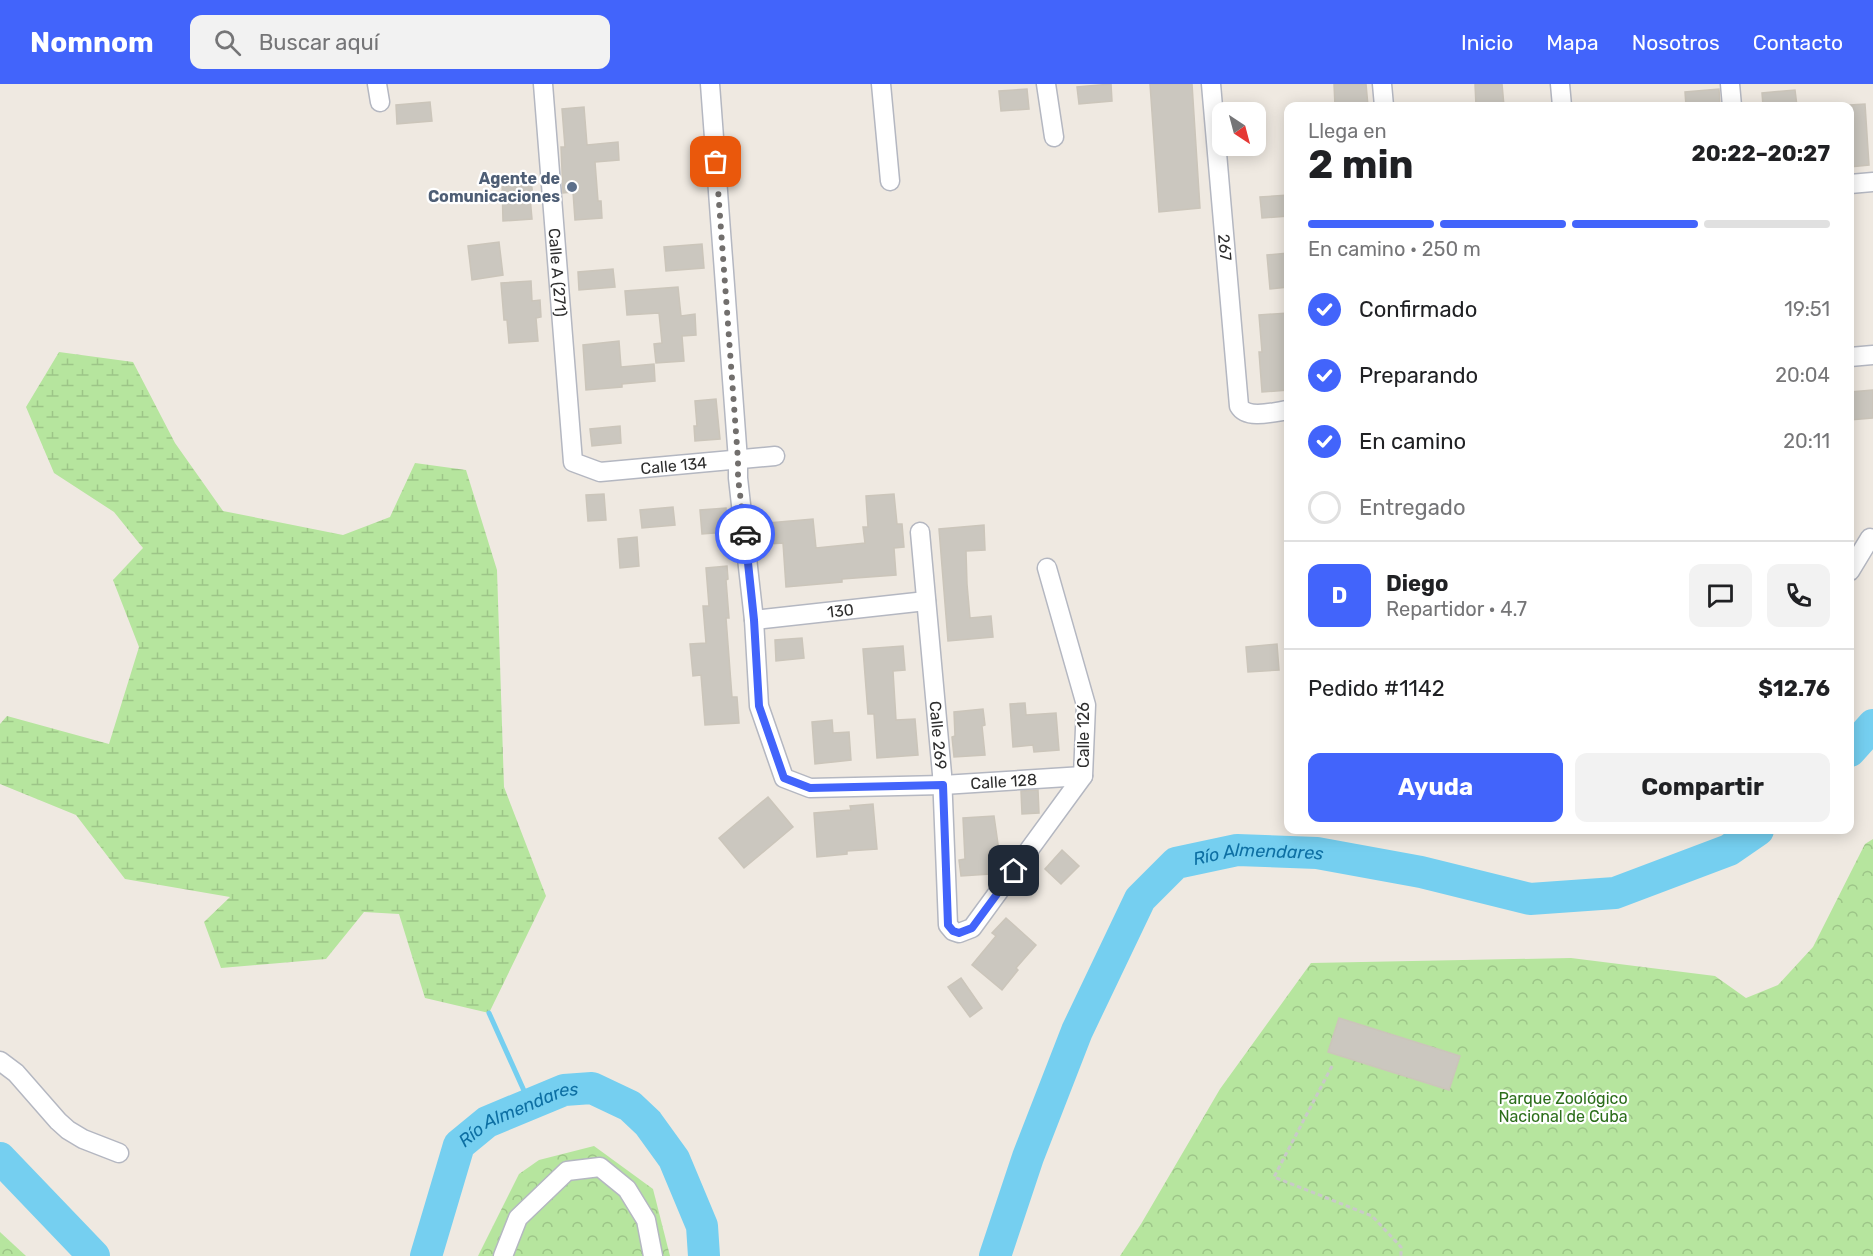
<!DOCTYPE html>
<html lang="es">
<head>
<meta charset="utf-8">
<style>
  body { margin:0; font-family:Rubik,sans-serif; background:#f2f2f2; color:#202124; height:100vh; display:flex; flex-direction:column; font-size:22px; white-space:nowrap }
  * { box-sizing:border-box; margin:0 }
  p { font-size:20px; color:#757577 }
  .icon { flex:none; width:33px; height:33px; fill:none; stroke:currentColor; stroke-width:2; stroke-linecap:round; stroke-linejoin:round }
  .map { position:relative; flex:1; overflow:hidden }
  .sheet { position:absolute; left:1284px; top:18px; width:570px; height:732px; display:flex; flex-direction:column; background:#fff; border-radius:12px; box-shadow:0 3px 15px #0003 }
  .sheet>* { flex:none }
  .needle { width:39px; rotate:144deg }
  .tools { position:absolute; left:1212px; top:18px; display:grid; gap:12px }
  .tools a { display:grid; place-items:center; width:54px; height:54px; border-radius:12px; background:#fff; box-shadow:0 3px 15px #0003; font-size:30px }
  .pin { position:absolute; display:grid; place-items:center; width:51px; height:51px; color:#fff; margin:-26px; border-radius:12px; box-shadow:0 3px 9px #0006 }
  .courier { position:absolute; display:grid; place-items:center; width:60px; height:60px; margin:-30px; border:4px solid #4264fb; border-radius:50%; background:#fff; color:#222; box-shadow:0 2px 8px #0007 }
  .overview em { font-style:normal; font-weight:700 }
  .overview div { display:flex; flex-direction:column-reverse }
  .overview { display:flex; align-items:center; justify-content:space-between; height:102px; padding:0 24px }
  h1 { font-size:39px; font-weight:700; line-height:45px }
  .bar { display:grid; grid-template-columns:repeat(4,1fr); gap:9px 6px; align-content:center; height:72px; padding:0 24px }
  .bar i { height:8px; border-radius:4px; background:#e0e0e0 }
  .bar .active { background:#4264fb }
  .bar p { grid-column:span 4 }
  .line { display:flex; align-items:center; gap:15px; padding:0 24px; border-top:2px solid #e0e0e0 }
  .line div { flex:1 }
  .round { display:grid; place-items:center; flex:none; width:63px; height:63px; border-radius:12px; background:#f2f2f2 }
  ol { padding:0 24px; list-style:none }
  li { display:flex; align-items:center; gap:18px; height:66px }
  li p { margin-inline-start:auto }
  li .icon { padding:6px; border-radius:50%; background:#4264fb; color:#fff; stroke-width:4 }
  li:last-child { color:#757577 }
  li i { width:33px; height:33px; border:3px solid #e0e0e0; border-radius:50% }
  .action { display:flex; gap:12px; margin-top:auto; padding:12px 24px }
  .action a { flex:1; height:69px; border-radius:12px; background:#4264fb; color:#fff; font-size:24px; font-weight:700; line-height:69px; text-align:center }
  .action a+a { background:#f2f2f2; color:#202124 }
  header { display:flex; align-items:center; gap:36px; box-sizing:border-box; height:84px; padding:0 30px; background:#4264fb; color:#fff }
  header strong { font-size:28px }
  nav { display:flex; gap:33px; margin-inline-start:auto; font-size:21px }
  .search { width:420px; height:54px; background:#f2f2f2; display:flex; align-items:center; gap:15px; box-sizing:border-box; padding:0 21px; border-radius:12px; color:#757577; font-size:22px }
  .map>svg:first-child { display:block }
  .wetland { fill:url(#wetland-marsh) }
  .park { fill:url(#park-crowns) }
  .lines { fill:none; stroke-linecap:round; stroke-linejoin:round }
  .stream { stroke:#75cff0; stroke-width:5 }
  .river { stroke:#75cff0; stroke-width:32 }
  .building { fill:#cbc7bf; stroke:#cbc5ba; stroke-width:1.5 }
  .minor-casing { stroke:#b4b7c1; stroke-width:21 }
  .path { stroke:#c9c9c9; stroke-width:3; stroke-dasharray:4.5 3; stroke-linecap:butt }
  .minor { stroke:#fff; stroke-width:18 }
  .done { stroke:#726f6d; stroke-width:6; stroke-dasharray:0 10.8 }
  .route { stroke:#4264fb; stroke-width:8 }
  .service-dot { fill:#5c6f8a; stroke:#fff; stroke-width:2 }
  .labels { text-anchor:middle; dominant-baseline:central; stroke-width:4.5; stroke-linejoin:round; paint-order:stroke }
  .service-label { font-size:16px; font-weight:bold; fill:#4e5e75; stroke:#fff; text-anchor:end }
  .street-label { font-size:16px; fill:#2e2e2e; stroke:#fff }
  .park-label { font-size:16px; fill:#2c6e1b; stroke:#fff }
  .water-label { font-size:18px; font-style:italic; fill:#0d6fa3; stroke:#fff }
</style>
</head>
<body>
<header>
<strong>Nomnom</strong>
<div class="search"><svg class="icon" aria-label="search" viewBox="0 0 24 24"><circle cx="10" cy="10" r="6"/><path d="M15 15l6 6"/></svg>Buscar aquí</div>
<nav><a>Inicio</a><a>Mapa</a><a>Nosotros</a><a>Contacto</a></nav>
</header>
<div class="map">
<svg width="1873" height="1172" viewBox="0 0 1873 1172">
  <defs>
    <pattern id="wetland-marsh" width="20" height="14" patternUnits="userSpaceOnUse" patternTransform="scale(1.5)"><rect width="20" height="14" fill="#b6e59e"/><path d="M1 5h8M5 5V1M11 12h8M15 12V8" fill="none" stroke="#9dc588"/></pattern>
    <pattern id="park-crowns" width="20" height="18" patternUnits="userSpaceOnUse" patternTransform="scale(1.5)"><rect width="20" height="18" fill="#b6e59e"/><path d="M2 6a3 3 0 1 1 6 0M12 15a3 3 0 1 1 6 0" fill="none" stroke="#9dc588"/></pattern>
  </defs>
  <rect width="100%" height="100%" fill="#efe9e1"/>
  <path class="wetland" d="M59 268 133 278 175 359 223 427 343 451 390 433 415 379 466 386 497 486 504 703 546 812 489 929 425 914 399 830 364 828 326 875 221 884 204 838 230 813 125 795 76 731 0 700V640L7 632 109 660 139 563 113 496 143 464 114 428 54 389 26 323Z"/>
  <g class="park">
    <path d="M1873 755V1172H1120L1141 1140 1220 1005 1311 879 1571 874 1715 892 1746 914 1778 901 1813 863 1865 760Z"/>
    <path d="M594 1062 653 1105 670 1172H478L519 1090 539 1076Z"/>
    <path d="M0 1148 26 1172H0Z"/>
  </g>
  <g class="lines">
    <path class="stream" d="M489 929 530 1020"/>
    <g class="river">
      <path d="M1850 667 1873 641"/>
      <path d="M0 1074 94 1172"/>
      <path id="s1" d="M426 1172 459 1061 487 1038 564 1006 592 1004 630 1022 648 1039 674 1075 702 1142 704 1172"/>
      <path id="s2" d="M995 1172 1028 1073 1077 947 1140 815 1176 779 1237 766 1317 769 1421 788 1530 815 1615 809 1729 766 1758 746"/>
    </g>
  </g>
  <g class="building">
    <path d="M1111 0 1112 17 1079 20 1077 3Z"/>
    <path d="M1150 0H1192L1200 124 1159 128Z"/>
    <path d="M1334 0H1366L1368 22H1335Z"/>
    <path d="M1475 0H1502L1504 22H1476Z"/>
    <path d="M1027 5 1029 25 1001 27 999 7Z"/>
    <path d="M1719 5 1720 22H1686L1685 8Z"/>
    <path d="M1795 6 1797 22H1763L1762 9Z"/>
    <path d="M430 18 432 37 397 40 396 21Z"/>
    <path d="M1865 20 1869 81 1850 83V21Z"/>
    <path d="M584 23 587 61 618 58 619 76 595 78 598 117H601L602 134 575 136 573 108 563 109 561 63H565L562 25Z"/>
    <path d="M531 95 533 113H530L532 135 503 137 502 98Z"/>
    <path d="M1288 111V132L1262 134 1260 113Z"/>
    <path d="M499 158 503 191 472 196 468 162Z"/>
    <path d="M702 160 704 184 666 187 664 163Z"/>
    <path d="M1288 169V203L1270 205 1267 171Z"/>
    <path d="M613 185 615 203 579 206 578 188Z"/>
    <path d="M531 197 532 217 540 216 541 233 536 234 538 257 509 259 507 236H504L501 199Z"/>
    <path d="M678 203 681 232 695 230 696 251 682 252 684 277 656 279 654 260 662 259 659 229 627 231 625 207Z"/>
    <path d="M1288 229V306L1262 308 1259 268H1262L1259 231Z"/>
    <path d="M619 257 621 283 654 280 655 297 622 300V303L586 306 583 261Z"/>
    <path d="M1873 306V334L1850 336V308Z"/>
    <path d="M716 315 720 355 695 357 694 342H697L695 317Z"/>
    <path d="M620 342 621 359 592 362 590 345Z"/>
    <path d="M604 410 606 436 588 437 586 411Z"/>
    <path d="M894 410 897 440H902L904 463 894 464 896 491 842 495V498L786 503 783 459 769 460 768 439 813 435 816 464 865 459 863 443H868L866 412Z"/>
    <path d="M673 423 675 441 642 444 640 426Z"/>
    <path d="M726 424 727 448 702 450 700 426Z"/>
    <path d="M984 441 985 466 966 467 967 500 970 534 991 532 993 553 948 557 939 445Z"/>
    <path d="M637 453 639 482 620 484 618 455Z"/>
    <path d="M727 482 728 495 726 496 729 534H726L732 613H737L739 639 705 641 701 591 693 592 690 560 706 559 703 522H709L706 484Z"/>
    <path d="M802 554 804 574 776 577 775 556Z"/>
    <path d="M1277 560 1279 586 1248 588 1246 563Z"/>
    <path d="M903 562 905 586 893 587 896 636 915 635 918 671 877 674 874 630H868L863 565Z"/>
    <path d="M1025 619 1026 631 1056 629 1059 666 1034 668 1033 661 1013 663 1010 620Z"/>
    <path d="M983 625 985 641 982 642 985 671 954 673 952 653 955 652 954 628Z"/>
    <path d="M832 636 833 649 849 648 851 676 815 680 812 638Z"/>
    <path d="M1038 706 1039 729 1022 730 1021 707Z"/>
    <path d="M768 713 793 743 744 784 719 754Z"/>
    <path d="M873 720 877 765 847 767V770L817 773 814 729 851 726 850 722Z"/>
    <path d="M994 732 999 767 988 768 990 790 961 792 959 776 965 775 963 734Z"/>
    <path d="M1062 766 1079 782 1061 800 1045 785Z"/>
    <path d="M1006 834 1036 861 1016 884 1018 886 1002 906 972 881 996 852 992 849Z"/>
    <path d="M961 894 982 924 970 933 948 903Z"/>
    <path d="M1339 934 1460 972 1449 1006 1328 968Z"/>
  </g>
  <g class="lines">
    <g class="minor-casing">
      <g id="minor">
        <path d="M377 0 380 18"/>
        <path id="s3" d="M543 0 573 378 600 388 775 372"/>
        <path id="s4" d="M710 0 738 376V394L754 536 759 622 784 694 810 704 943 701 1083 692"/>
        <path d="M881 0 890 97"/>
        <path d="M1046 0 1054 53"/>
        <path id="s5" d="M1211 0 1239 322C1247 336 1274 328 1288 326"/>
        <path d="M1382 0 1384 22"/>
        <path d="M1560 0 1562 22"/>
        <path d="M1730 0 1732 22"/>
        <path d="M1850 100 1873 98"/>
        <path d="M1850 273 1873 271"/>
        <path id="s6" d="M920 448 942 690 948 841 953 847 959 849 972 844 1083 692 1086 621 1047 484"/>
        <path d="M1850 487 1870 454"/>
        <path id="s7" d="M754 536 926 517"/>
        <path d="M0 977 16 989 58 1037 68 1046 83 1055 119 1069"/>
        <path d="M503 1172 518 1134 567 1087 600 1083 627 1105 646 1136 653 1172"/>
      </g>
    </g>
    <path class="path" d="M1332 982 1274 1093 1372 1132 1401 1163V1172"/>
    <use href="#minor" class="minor"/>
  </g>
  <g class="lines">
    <path class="done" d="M716 78 738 376V394L745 450"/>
    <path class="route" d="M745 450 754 536 759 622 784 694 810 704 943 701 948 841 953 847 959 849 972 844 1014 787"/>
  </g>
  <circle class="service-dot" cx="572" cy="103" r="6"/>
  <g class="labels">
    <g class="service-label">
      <text x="560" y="94">Agente de<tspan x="560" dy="18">Comunicaciones</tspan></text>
    </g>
    <g class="street-label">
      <text stroke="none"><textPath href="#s5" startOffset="164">267</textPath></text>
      <text stroke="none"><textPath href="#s3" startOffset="189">Calle A (271)</textPath></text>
      <text stroke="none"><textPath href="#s3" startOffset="482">Calle 134</textPath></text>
      <text stroke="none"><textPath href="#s7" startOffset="87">130</textPath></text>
      <text stroke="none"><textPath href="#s6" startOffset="204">Calle 269</textPath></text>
      <text transform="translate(1083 651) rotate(-90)">Calle 126</text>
      <text stroke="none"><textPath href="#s4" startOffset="922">Calle 128</textPath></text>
    </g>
    <g class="park-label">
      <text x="1563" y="1014">Parque Zoológico<tspan x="1563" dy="18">Nacional de Cuba</tspan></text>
    </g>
    <g class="water-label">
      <text stroke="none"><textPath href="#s2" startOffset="520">Río Almendares</textPath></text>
      <text stroke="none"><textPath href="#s1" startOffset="184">Río Almendares</textPath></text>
    </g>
  </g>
</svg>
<div class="tools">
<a><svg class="needle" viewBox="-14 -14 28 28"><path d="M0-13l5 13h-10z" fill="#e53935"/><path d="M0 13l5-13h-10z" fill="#757577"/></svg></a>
</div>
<div class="pin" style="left:716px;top:78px;background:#ea580c"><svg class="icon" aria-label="bag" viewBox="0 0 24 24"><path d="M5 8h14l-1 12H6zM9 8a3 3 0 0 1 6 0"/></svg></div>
<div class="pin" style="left:1014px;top:787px;background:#1f2937"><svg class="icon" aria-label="home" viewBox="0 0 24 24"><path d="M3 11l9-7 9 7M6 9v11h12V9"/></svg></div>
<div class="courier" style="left:745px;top:450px"><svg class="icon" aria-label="car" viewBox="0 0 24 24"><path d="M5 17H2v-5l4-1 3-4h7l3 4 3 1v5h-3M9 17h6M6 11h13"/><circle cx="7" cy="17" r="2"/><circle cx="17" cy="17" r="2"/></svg></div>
<section class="sheet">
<div class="overview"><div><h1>2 min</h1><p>Llega en</p></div><em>20:22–20:27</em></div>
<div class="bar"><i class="active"></i><i class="active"></i><i class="active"></i><i></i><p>En camino · 250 m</p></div>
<ol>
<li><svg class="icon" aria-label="check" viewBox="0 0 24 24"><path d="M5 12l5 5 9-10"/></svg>Confirmado<p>19:51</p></li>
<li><svg class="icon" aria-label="check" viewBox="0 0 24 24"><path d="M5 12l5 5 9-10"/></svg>Preparando<p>20:04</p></li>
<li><svg class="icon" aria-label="check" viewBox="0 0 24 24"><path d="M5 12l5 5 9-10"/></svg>En camino<p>20:11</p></li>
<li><i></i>Entregado</li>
</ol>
<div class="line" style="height:108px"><b class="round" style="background:#4264fb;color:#fff">D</b><div><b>Diego</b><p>Repartidor · 4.7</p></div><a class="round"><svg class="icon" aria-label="chat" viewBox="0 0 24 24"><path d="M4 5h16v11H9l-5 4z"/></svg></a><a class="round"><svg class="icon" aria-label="phone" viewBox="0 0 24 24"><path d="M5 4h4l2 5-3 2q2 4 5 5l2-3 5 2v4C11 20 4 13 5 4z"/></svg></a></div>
<div class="line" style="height:78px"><div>Pedido #1142</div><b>$12.76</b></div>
<div class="action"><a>Ayuda</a><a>Compartir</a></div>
</section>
</div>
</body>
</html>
